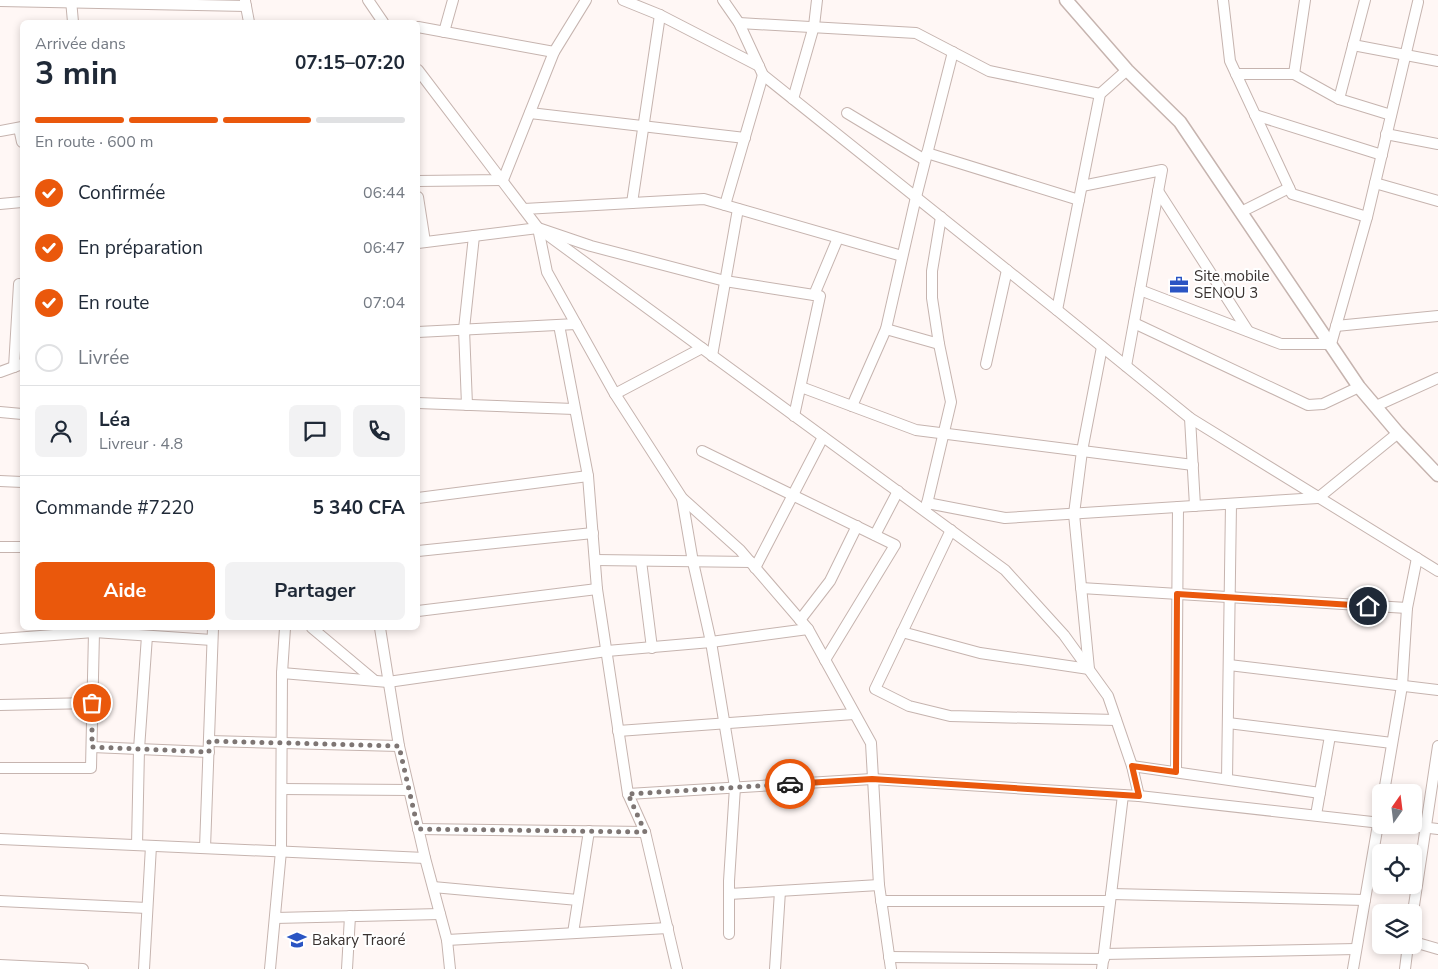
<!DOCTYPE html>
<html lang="fr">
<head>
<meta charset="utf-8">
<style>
  body { margin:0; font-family:"Nunito Sans",sans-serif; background:#f2f2f3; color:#1f2937; height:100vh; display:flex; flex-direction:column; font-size:19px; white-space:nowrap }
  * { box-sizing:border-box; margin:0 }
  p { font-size:16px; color:#747a83 }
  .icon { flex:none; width:28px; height:28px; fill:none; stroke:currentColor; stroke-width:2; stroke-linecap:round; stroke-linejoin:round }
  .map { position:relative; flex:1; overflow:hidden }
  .sheet { position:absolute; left:20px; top:20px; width:400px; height:610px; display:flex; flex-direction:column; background:#fff; border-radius:8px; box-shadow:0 2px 8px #0003 }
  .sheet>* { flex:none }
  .needle { width:32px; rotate:14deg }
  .fabs { position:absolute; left:1372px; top:784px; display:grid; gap:10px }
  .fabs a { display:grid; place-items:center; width:50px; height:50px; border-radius:8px; background:#fff; box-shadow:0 2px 8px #0003; font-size:25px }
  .pin { position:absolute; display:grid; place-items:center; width:42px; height:42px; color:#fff; margin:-21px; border:2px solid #fff; border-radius:50%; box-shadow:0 1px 5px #0007 }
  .courier { position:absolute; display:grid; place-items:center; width:50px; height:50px; margin:-25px; border:4px solid #ea580c; border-radius:50%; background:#fff; color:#222; box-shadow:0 1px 6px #0007 }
  .head em { font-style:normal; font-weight:700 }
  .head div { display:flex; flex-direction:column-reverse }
  .head { display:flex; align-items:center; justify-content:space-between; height:85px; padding:0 15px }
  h1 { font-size:32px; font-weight:700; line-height:38px }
  .bar { display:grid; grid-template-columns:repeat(4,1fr); gap:8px 5px; align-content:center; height:60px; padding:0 15px }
  .bar i { height:6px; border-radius:4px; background:#e0e1e3 }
  .bar .active { background:#ea580c }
  .bar p { grid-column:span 4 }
  .line { display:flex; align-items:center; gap:12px; padding:0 15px; border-top:1px solid #e0e1e3 }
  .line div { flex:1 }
  .round { display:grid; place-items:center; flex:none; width:52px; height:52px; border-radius:8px; background:#f2f2f3 }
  ol { padding:0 15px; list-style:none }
  li { display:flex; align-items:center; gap:15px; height:55px }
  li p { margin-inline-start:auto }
  li .icon { padding:5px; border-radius:50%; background:#ea580c; color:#fff; stroke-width:4 }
  li:last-child { color:#747a83 }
  li i { width:28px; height:28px; border:2px solid #e0e1e3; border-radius:50% }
  .primary-button { display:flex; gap:10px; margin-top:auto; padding:10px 15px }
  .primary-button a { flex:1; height:58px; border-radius:8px; background:#ea580c; color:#fff; font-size:20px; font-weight:700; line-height:58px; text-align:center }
  .primary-button a+a { background:#f2f2f3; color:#1f2937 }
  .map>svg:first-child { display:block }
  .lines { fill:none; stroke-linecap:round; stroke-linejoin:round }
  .minor-casing { stroke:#c6b4af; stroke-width:12 }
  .tertiary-casing { stroke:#c6b4af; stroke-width:15 }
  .minor { stroke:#fff; stroke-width:10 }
  .tertiary { stroke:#fff; stroke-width:12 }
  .done { stroke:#7e7674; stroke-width:5; stroke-dasharray:0 9 }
  .route { stroke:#ea580c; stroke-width:6 }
  .labels { text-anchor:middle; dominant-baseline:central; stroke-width:4; stroke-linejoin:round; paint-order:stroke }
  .poi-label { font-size:15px; fill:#38312f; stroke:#fff; text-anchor:start }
</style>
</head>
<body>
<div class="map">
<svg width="1438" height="969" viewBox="0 0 1438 969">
  <rect width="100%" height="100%" fill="#fff7f5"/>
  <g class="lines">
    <g class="minor-casing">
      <g id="minor">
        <path d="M71 0 73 22"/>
        <path d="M368 0 383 22"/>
        <path d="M623 0 660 15 759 66"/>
        <path d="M723 0 739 23 763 75 1057 310 1190 418 1438 571"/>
        <path d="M1223 0 1230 61 1292 194 1367 217"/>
        <path d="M0 1 246 6"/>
        <path d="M245 1 249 22"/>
        <path d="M739 23 916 33 989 71 1100 94"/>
        <path d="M418 27 554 52"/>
        <path d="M444 32 453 0"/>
        <path d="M1353 45 1438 61"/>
        <path d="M418 70 538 228 1005 570 1064 635 1108 696 1132 766 1139 796"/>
        <path d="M1236 74H1294L1339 99 1391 115"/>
        <path d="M1294 74 1305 0"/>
        <path d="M793 99 814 26 817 0"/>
        <path d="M1339 99 1365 0"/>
        <path d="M530 113 745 138"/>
        <path d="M847 113 925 160"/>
        <path d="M1255 115 1382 155"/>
        <path d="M19 128 22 142"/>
        <path d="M0 131 22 127"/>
        <path d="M1386 134 1438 144"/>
        <path d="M927 153 1079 200"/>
        <path d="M418 181 503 180 554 52 586 0"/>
        <path d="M1375 183 1438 201"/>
        <path d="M1082 186 1162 170 1126 366"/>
        <path d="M1158 191 1248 331"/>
        <path d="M418 197 425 242"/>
        <path d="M632 203 660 15"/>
        <path d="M0 204 22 202"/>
        <path d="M725 205 763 75"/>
        <path d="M524 209 704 199 902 256"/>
        <path d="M1241 212 1289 188"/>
        <path d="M538 228 547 272 615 394 682 498 740 550 808 629 871 743 879 885 891 969"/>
        <path d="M418 243 538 228 591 246 725 281 820 296 794 416"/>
        <path d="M1140 290 1281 344H1331L1367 217 1418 2"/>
        <path d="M814 295 838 238"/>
        <path d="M1057 310 1100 94 1127 70"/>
        <path d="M1134 323 1308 405 1323 404 1359 387"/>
        <path d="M559 325 588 476 597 589 628 794 645 832 677 969"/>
        <path d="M1336 326 1438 316"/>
        <path d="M886 329 939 344"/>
        <path d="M418 332 576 324"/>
        <path d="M712 356 738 209"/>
        <path d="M986 364 1007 270"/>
        <path d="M14 367 19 284"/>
        <path d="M0 372 22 364"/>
        <path d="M801 387 916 430 1193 465"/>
        <path d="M615 394 702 348"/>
        <path d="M418 403 574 409"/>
        <path d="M467 405 464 329 474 236"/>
        <path d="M852 406 886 329 916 197 953 52"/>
        <path d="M1376 406 1438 378"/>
        <path d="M0 412 22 414"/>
        <path d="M1190 418 1195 506"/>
        <path d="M702 451 895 545 825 660"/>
        <path d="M0 481 22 482"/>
        <path d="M418 498 588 476"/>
        <path d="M682 498 693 562 711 642 735 787 729 881V934"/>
        <path d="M927 503 1005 518 1318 498 1398 433"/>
        <path d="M926 508 951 402 939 344 932 298V271L941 217"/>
        <path d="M951 530 875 689 909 706 950 716 1116 720"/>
        <path d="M875 535 898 491"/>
        <path d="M0 547H22"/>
        <path d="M418 551 593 533"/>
        <path d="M595 560 751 562"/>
        <path d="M641 561 652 648"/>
        <path d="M755 568 823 437"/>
        <path d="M1081 588 1407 608"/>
        <path d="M418 611 597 589"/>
        <path d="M800 620 830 581 857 526"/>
        <path d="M312 628 374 680"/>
        <path d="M380 628 399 746 425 858 447 940 450 969"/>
        <path d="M902 632 980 653 1089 669 1074 514 1082 451 1102 347"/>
        <path d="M0 639 94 632 212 640"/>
        <path d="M1229 665 1438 690"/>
        <path d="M282 673 388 682 607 651 711 642 808 629"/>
        <path d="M0 705 92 703"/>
        <path d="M1228 723 1392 743"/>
        <path d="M618 731 854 714"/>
        <path d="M209 741 399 746"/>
        <path d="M92 747 209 752"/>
        <path d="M1132 766 1320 793"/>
        <path d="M0 768H91L94 632"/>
        <path d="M1176 772 1178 507"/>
        <path d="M1227 779 1231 504"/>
        <path d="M282 789 409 790"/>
        <path d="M1384 792 1402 686 1407 608 1417 558"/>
        <path d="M628 794 872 779 1139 796 1381 823"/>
        <path d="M1316 815 1330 736"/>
        <path d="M1404 825 1438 829"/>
        <path d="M418 829 645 832"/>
        <path d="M0 839 425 858"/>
        <path d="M137 845 139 749 147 636"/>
        <path d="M205 848 213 628"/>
        <path d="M433 887 578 900"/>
        <path d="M729 894 879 885"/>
        <path d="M1111 894 1365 900"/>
        <path d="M0 901 147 908"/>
        <path d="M881 901H1110"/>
        <path d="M1413 912 1438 746"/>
        <path d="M275 918 440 914"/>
        <path d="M573 933 589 831"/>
        <path d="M447 940 668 928"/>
        <path d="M1414 942 1438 949"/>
        <path d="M1104 954 1356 949"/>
        <path d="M889 957 1104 959"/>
        <path d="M0 965 83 969"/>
        <path d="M144 969 151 846"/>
        <path d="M270 969 281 851 282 673 285 628"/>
        <path d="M347 969 350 916"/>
        <path d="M775 969 780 891"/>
        <path d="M1102 969 1123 795"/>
        <path d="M1353 969 1381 807"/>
        <path d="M1405 969 1408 945"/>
      </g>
    </g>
    <g class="tertiary-casing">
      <path id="tertiary" d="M1066 0 1127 70 1180 122 1359 387 1398 433 1438 475"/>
    </g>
    <use href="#minor" class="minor"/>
    <use href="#tertiary" class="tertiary"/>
  </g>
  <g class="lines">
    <path class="done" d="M92 703V747L209 752V741L399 746 418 829 645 832 628 794 790 784"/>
    <path class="route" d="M790 784 872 779 1139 796 1132 766 1176 772 1177 594 1368 606"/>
  </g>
  <defs>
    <g id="office-bare" transform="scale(1.5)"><path d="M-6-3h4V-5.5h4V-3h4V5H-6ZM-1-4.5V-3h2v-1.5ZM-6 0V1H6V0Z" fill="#2a54c3" stroke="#fff" stroke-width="2.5" paint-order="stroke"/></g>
    <g id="school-bare" transform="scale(1.5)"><path d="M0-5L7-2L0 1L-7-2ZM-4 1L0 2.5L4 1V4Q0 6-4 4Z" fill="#2a54c3" stroke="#fff" stroke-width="2.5" paint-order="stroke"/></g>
  </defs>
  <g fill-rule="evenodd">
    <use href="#office-bare" x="1179" y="285"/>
    <use href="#school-bare" x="297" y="940"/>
  </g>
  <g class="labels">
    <g class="poi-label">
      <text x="1194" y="276">Site mobile<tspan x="1194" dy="17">SENOU 3</tspan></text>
      <text x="312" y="940">Bakary Traoré</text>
    </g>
  </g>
</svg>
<div class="fabs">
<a><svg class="needle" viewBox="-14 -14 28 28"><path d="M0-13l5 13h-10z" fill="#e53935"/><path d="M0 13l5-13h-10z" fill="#747a83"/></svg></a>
<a><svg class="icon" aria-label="locate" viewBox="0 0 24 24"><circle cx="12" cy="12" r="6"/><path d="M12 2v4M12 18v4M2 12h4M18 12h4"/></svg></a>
<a><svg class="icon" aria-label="layers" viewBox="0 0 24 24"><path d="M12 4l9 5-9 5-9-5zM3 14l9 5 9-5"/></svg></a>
</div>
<div class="pin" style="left:92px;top:703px;background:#ea580c"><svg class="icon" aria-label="bag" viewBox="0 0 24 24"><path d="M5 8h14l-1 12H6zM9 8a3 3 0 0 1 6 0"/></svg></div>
<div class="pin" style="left:1368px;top:606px;background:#1f2937"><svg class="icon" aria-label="home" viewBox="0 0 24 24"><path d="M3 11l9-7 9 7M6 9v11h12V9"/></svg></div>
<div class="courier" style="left:790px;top:784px"><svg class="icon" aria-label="car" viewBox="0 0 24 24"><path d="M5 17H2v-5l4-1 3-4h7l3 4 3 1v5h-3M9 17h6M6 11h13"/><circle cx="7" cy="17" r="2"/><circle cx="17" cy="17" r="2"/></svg></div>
<section class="sheet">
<div class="head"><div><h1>3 min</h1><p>Arrivée dans</p></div><em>07:15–07:20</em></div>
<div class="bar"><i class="active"></i><i class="active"></i><i class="active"></i><i></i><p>En route · 600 m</p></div>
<ol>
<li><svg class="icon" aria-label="check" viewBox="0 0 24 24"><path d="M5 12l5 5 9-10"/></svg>Confirmée<p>06:44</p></li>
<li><svg class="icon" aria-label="check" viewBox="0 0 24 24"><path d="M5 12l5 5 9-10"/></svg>En préparation<p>06:47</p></li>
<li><svg class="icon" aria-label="check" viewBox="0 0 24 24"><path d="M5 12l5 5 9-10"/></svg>En route<p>07:04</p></li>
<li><i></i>Livrée</li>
</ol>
<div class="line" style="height:90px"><a class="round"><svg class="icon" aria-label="person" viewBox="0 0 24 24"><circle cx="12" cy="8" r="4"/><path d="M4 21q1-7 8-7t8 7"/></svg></a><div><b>Léa</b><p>Livreur · 4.8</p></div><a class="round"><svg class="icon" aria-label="chat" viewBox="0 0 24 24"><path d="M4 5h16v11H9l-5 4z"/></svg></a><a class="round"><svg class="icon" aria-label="phone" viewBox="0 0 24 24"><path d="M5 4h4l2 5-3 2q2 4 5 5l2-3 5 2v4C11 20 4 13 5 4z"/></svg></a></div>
<div class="line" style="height:65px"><div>Commande #7220</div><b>5 340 CFA</b></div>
<div class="primary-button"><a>Aide</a><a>Partager</a></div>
</section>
</div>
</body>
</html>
